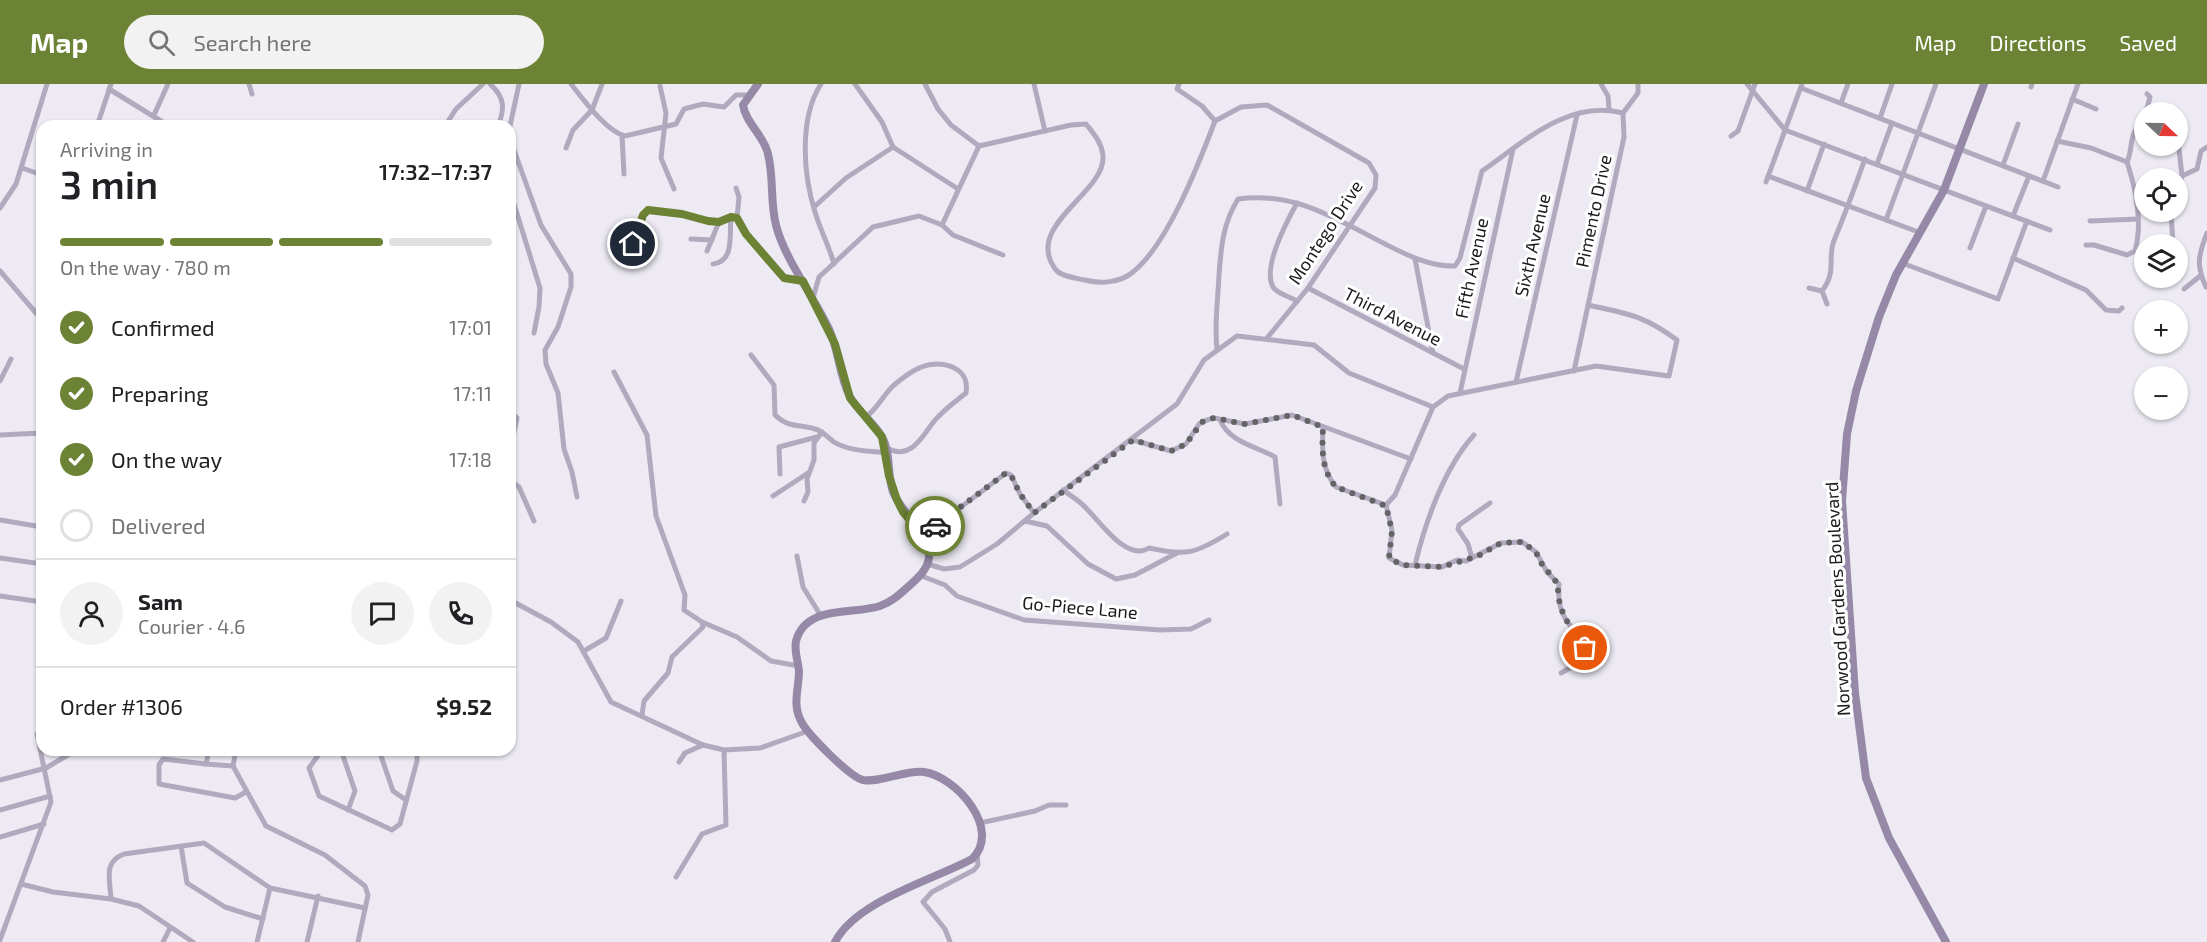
<!DOCTYPE html>
<html lang="en">
<head>
<meta charset="utf-8">
<style>
  body { margin:0; font-family:"Exo 2",sans-serif; background:#f2f2f2; color:#202124; height:100vh; display:flex; flex-direction:column; font-size:22px; white-space:nowrap }
  * { box-sizing:border-box; margin:0 }
  p { font-size:20px; color:#757577 }
  .icon { flex:none; width:33px; height:33px; fill:none; stroke:currentColor; stroke-width:2; stroke-linecap:round; stroke-linejoin:round }
  .map { position:relative; flex:1; overflow:hidden }
  .drawer { position:absolute; left:36px; top:36px; width:480px; height:636px; display:flex; flex-direction:column; background:#fff; border-radius:18px; box-shadow:0 2px 4px #0004 }
  .drawer>* { flex:none }
  .needle { width:39px; rotate:112deg }
  .controls { position:absolute; left:2134px; top:18px; display:grid; gap:12px }
  .controls a { display:grid; place-items:center; width:54px; height:54px; border-radius:50%; background:#fff; box-shadow:0 2px 4px #0004; font-size:30px }
  .pin { position:absolute; display:grid; place-items:center; width:51px; height:51px; color:#fff; margin:-26px; border:3px solid #fff; border-radius:50%; box-shadow:0 2px 6px #0007 }
  .courier { position:absolute; display:grid; place-items:center; width:60px; height:60px; margin:-30px; border:4px solid #6c8234; border-radius:50%; background:#fff; color:#222; box-shadow:0 2px 8px #0007 }
  .overview em { font-style:normal; font-weight:600 }
  .overview div { display:flex; flex-direction:column-reverse }
  .overview { display:flex; align-items:center; justify-content:space-between; height:102px; padding:0 24px }
  h1 { font-size:39px; font-weight:600; line-height:45px }
  .bar { display:grid; grid-template-columns:repeat(4,1fr); gap:9px 6px; align-content:center; height:72px; padding:0 24px }
  .bar i { height:8px; border-radius:4px; background:#e0e0e0 }
  .bar .on { background:#6c8234 }
  .bar p { grid-column:span 4 }
  .line { display:flex; align-items:center; gap:15px; padding:0 24px; border-top:2px solid #e0e0e0 }
  .line div { flex:1 }
  .round { display:grid; place-items:center; flex:none; width:63px; height:63px; border-radius:32px; background:#f2f2f2 }
  ol { padding:0 24px; list-style:none }
  li { display:flex; align-items:center; gap:18px; height:66px }
  li p { margin-inline-start:auto }
  li .icon { padding:6px; border-radius:50%; background:#6c8234; color:#fff; stroke-width:4 }
  li:last-child { color:#757577 }
  li i { width:33px; height:33px; border:3px solid #e0e0e0; border-radius:50% }
  header { display:flex; align-items:center; gap:36px; box-sizing:border-box; height:84px; padding:0 30px; background:#6c8234; color:#fff }
  header strong { font-size:28px }
  nav { display:flex; gap:33px; margin-inline-start:auto; font-size:21px }
  .search { width:420px; height:54px; background:#f2f2f2; display:flex; align-items:center; gap:15px; box-sizing:border-box; padding:0 21px; border-radius:33px; color:#757577; font-size:22px }
  .map>svg:first-child { display:block }
  .lines { fill:none; stroke-linecap:round; stroke-linejoin:round }
  .street { stroke:#b1a9be; stroke-width:5 }
  .secondary { stroke:#9589a7; stroke-width:8 }
  .done { stroke:#646368; stroke-width:6; stroke-dasharray:0 10.8 }
  .route { stroke:#6c8234; stroke-width:8 }
  .labels { text-anchor:middle; dominant-baseline:central; stroke-width:6; stroke-linejoin:round; paint-order:stroke }
  .street-label { font-size:18px; fill:#1b1a1d; stroke:#fff }
</style>
</head>
<body>
<header>
<strong>Map</strong>
<div class="search"><svg class="icon" aria-label="search" viewBox="0 0 24 24"><circle cx="10" cy="10" r="6"/><path d="M15 15l6 6"/></svg>Search here</div>
<nav><a>Map</a><a>Directions</a><a>Saved</a></nav>
</header>
<div class="map">
<svg width="2207" height="858" viewBox="0 0 2207 858">
  <rect width="100%" height="100%" fill="#edeaf3"/>
  <g class="lines">
    <g class="street">
      <path d="M249 0 252 10"/>
      <path d="M490 0C505 13 505 25 498 42"/>
      <path d="M571 0C583 15 606 47 625 52L676 40 684 25 703 20 724 23 736 11H748"/>
      <path d="M821 0C799 34 803 90 815 128 820 145 829 162 834 180"/>
      <path d="M855 0 882 38 893 63 958 105"/>
      <path d="M925 0 938 25 951 41 979 62"/>
      <path d="M1034 0 1045 47"/>
      <path d="M1179 0 1177 5 1202 22 1215 37 1241 23 1267 21 1369 79 1376 91 1375 104 1308 204 1267 254"/>
      <path d="M1601 0 1608 12 1609 25"/>
      <path d="M1747 0 1785 46 2050 146"/>
      <path d="M660 2 666 29 661 74 674 105"/>
      <path d="M2031 3 2032 0"/>
      <path d="M1801 4 2058 103"/>
      <path d="M109 5 169 42"/>
      <path d="M2072 15 2096 25"/>
      <path d="M1841 19 1848 0"/>
      <path d="M1623 29 1638 9V0"/>
      <path d="M154 31 168 0"/>
      <path d="M1880 34 1892 0"/>
      <path d="M2143 39 2150 13 2147 10"/>
      <path d="M97 42 111 0"/>
      <path d="M445 42 456 25 483 0"/>
      <path d="M510 42 519 0"/>
      <path d="M622 51 624 90"/>
      <path d="M1731 52 1738 47 1755 0"/>
      <path d="M510 55 541 141 571 190V203L558 243 545 266 546 280 558 309 564 365 572 388 577 413"/>
      <path d="M2178 56 2182 92 2197 85 2201 67 2207 63"/>
      <path d="M2057 57 2091 64 2127 78C2134 65 2127 45 2145 40"/>
      <path d="M979 62 1071 41 1086 40C1094 50 1102 59 1103 72 1106 109 1022 142 1056 186 1062 193 1076 194 1085 196 1100 200 1120 199 1133 188 1168 160 1199 79 1215 37"/>
      <path d="M566 64 573 46 592 26 602 0"/>
      <path d="M1877 80 1892 39"/>
      <path d="M2003 81 2018 40"/>
      <path d="M22 84 42 91"/>
      <path d="M1768 92 1921 149"/>
      <path d="M2043 97 2078 0"/>
      <path d="M1766 98 1802 0"/>
      <path d="M736 104 739 113 737 134"/>
      <path d="M510 107 540 204 539 223 534 249"/>
      <path d="M1807 107 1824 60"/>
      <path d="M2178 108 2182 92"/>
      <path d="M1297 119C1287 137 1262 183 1273 203 1277 210 1291 213 1297 217"/>
      <path d="M814 123 846 94 893 63"/>
      <path d="M0 124 16 100 47 0"/>
      <path d="M2171 128 2173 160"/>
      <path d="M2013 132 2029 92"/>
      <path d="M1886 136 1936 0"/>
      <path d="M2090 137 2138 135"/>
      <path d="M942 141 953 151 1003 171"/>
      <path d="M691 155 712 156"/>
      <path d="M2086 161H2094L2127 171 2135 167C2143 138 2136 105 2127 78"/>
      <path d="M1970 164 1986 122"/>
      <path d="M707 167 719 138"/>
      <path d="M2013 174 2086 206 2106 226 2119 227 2122 224"/>
      <path d="M1415 175 1433 269"/>
      <path d="M622 178C630 165 640 133 648 126L682 130 708 137 719 138 731 133 737 134 746 150 784 194 803 197"/>
      <path d="M1902 179 1998 215 2027 137"/>
      <path d="M713 180C735 177 729 151 731 133"/>
      <path d="M0 187 42 236"/>
      <path d="M2206 203C2196 181 2198 172 2207 149"/>
      <path d="M1308 204 1464 285"/>
      <path d="M1809 204 1822 207"/>
      <path d="M2184 205 2200 192"/>
      <path d="M813 214 819 193 873 143 919 132 942 141 979 62"/>
      <path d="M1827 220 1822 207C1838 186 1826 174 1835 154 1846 128 1855 102 1865 75"/>
      <path d="M1217 266C1214 240 1218 217 1219 191 1221 163 1223 139 1238 115 1294 107 1336 135 1385 160 1407 171 1430 183 1455 182L1460 174 1482 87C1524 58 1568 15 1623 29"/>
      <path d="M751 271 774 301 775 331C788 344 799 340 815 345 823 347 828 354 834 358 848 367 871 367 886 369"/>
      <path d="M1574 287 1624 53 1623 29"/>
      <path d="M614 288 647 351 656 432 685 511 684 526 702 538 703 543 672 573 668 589 644 617 642 631"/>
      <path d="M0 297 11 275"/>
      <path d="M1516 298 1577 31"/>
      <path d="M1460 309 1513 65"/>
      <path d="M510 328 517 334 510 367"/>
      <path d="M866 333C878 324 883 311 894 301 900 296 909 289 917 285 937 274 971 281 966 309 956 317 946 324 937 334 924 347 913 380 885 363"/>
      <path d="M1220 336C1230 359 1256 362 1275 373L1280 420"/>
      <path d="M1323 343C1322 365 1321 385 1336 403L1386 421 1395 411 1433 323 1448 312 1596 282 1669 292 1677 256C1643 231 1628 230 1588 221"/>
      <path d="M0 351 42 349"/>
      <path d="M1133 356 1171 367 1186 360 1199 340 1207 336 1214 334 1245 340 1292 331 1411 375"/>
      <path d="M780 390 779 363 817 353"/>
      <path d="M510 396 519 403 534 437"/>
      <path d="M1063 406C1071 412 1080 417 1086 424 1101 439 1127 478 1149 464 1185 472 1195 470 1227 450"/>
      <path d="M773 412 808 389"/>
      <path d="M804 417 808 408 807 395 814 376V359L822 348"/>
      <path d="M1386 421 1392 446 1389 474 1403 481 1442 483 1457 476 1466 477 1501 459 1522 458 1536 468 1547 488 1559 500C1556 539 1575 539 1586 567L1580 578 1561 589"/>
      <path d="M0 436 42 443"/>
      <path d="M1025 437 1047 442 1088 480 1116 495 1135 491 1177 469"/>
      <path d="M924 451 1006 389 1011 391 1020 410 1034 429"/>
      <path d="M797 472 803 503 821 532"/>
      <path d="M0 474 42 480"/>
      <path d="M1472 474 1468 460 1458 445 1459 441 1490 419"/>
      <path d="M927 480 944 485 960 483 997 460 1034 429 1177 320 1204 276 1237 252 1314 261 1349 289 1433 323"/>
      <path d="M1415 481C1425 439 1444 384 1474 351"/>
      <path d="M919 491 945 501 957 512 1024 536 1160 546 1191 545 1209 536"/>
      <path d="M0 512 42 518"/>
      <path d="M510 516 551 538 578 558 611 618 703 661 724 666 760 664 808 647"/>
      <path d="M702 538 737 553 771 577 799 582"/>
      <path d="M584 567 606 554 621 517"/>
      <path d="M209 666 206 680 163 675 159 681V700L235 714 246 708"/>
      <path d="M236 666 233 682 266 742 325 771 365 802 368 811 358 858"/>
      <path d="M322 666 309 684 319 712 392 746 400 740 417 677V666"/>
      <path d="M341 666 355 707 348 726"/>
      <path d="M379 666 393 707 406 716"/>
      <path d="M679 678 685 669 703 661"/>
      <path d="M206 680 233 682"/>
      <path d="M0 696 46 684 76 666"/>
      <path d="M0 726 50 712"/>
      <path d="M980 739 1035 727 1049 721H1066"/>
      <path d="M0 753 44 740"/>
      <path d="M181 762 187 799 225 823 263 835"/>
      <path d="M676 793 702 750 726 741 724 666"/>
      <path d="M21 800 53 808 111 815 139 822 193 858"/>
      <path d="M111 815C110 795 103 778 124 770L204 759 270 804 365 824"/>
      <path d="M0 856 51 718 37 650 42 640"/>
      <path d="M163 858 170 844"/>
      <path d="M257 858 270 804"/>
      <path d="M307 858 318 812"/>
      <path d="M950 858 945 845 923 818 932 808 974 786 978 781 977 769"/>
    </g>
    <g class="secondary">
      <path d="M758 0 743 21C746 40 764 51 768 70 774 94 770 118 776 141 784 174 814 213 829 245 839 267 839 292 850 313 858 328 874 338 882 353 891 368 887 391 893 408 902 430 931 450 929 473 928 485 918 494 909 502 900 510 892 518 880 522 854 531 806 520 796 557 794 567 798 577 799 587 799 604 792 620 801 637 807 650 850 693 863 696 880 699 905 686 924 688 955 692 1003 745 972 775 933 796 856 817 835 858"/>
      <path d="M1946 858 1889 754 1866 694 1855 609 1842 417 1847 350 1856 307 1879 233 1896 191 1944 106 1984 0"/>
    </g>
  </g>
  <g class="lines">
    <path class="done" d="M935 442 1006 389 1011 391 1020 410 1034 429 1133 356 1171 367 1186 360 1202 338 1214 334 1245 340 1292 331 1323 343C1322 365 1321 386 1336 403L1386 422 1392 447 1389 474 1402 481 1442 483 1478 472 1501 459 1522 458 1536 468 1541 479 1558 500C1557 528 1570 542 1585 564"/>
    <path class="route" d="M633 160 643 131 648 126 682 130 708 137 719 138 731 133 737 134 746 150 784 194 803 197 835 260 850 314 882 353 889 392 897 416 903 428 924 452 935 442"/>
  </g>
  <g class="labels">
    <g class="street-label">
      <text transform="translate(1593 127) rotate(-78)">Pimento Drive</text>
      <text transform="translate(1325 148) rotate(-57)">Montego Drive</text>
      <text transform="translate(1532 161) rotate(-77)">Sixth Avenue</text>
      <text transform="translate(1471 184) rotate(-78)">Fifth Avenue</text>
      <text transform="translate(1393 232) rotate(27)">Third Avenue</text>
      <text transform="translate(1837 515) rotate(-93)">Norwood Gardens Boulevard</text>
      <text transform="translate(1080 523) rotate(5)">Go-Piece Lane</text>
    </g>
  </g>
</svg>
<div class="controls">
<a><svg class="needle" viewBox="-14 -14 28 28"><path d="M0-13l5 13h-10z" fill="#e53935"/><path d="M0 13l5-13h-10z" fill="#757577"/></svg></a>
<a><svg class="icon" aria-label="locate" viewBox="0 0 24 24"><circle cx="12" cy="12" r="6"/><path d="M12 2v4M12 18v4M2 12h4M18 12h4"/></svg></a>
<a><svg class="icon" aria-label="layers" viewBox="0 0 24 24"><path d="M12 4l9 5-9 5-9-5zM3 14l9 5 9-5"/></svg></a>
<a>+</a>
<a>−</a>
</div>
<div class="pin" style="left:1585px;top:564px;background:#ea580c"><svg class="icon" aria-label="bag" viewBox="0 0 24 24"><path d="M5 8h14l-1 12H6zM9 8a3 3 0 0 1 6 0"/></svg></div>
<div class="pin" style="left:633px;top:160px;background:#1f2937"><svg class="icon" aria-label="home" viewBox="0 0 24 24"><path d="M3 11l9-7 9 7M6 9v11h12V9"/></svg></div>
<div class="courier" style="left:935px;top:442px"><svg class="icon" aria-label="car" viewBox="0 0 24 24"><path d="M5 17H2v-5l4-1 3-4h7l3 4 3 1v5h-3M9 17h6M6 11h13"/><circle cx="7" cy="17" r="2"/><circle cx="17" cy="17" r="2"/></svg></div>
<section class="drawer">
<div class="overview"><div><h1>3 min</h1><p>Arriving in</p></div><em>17:32–17:37</em></div>
<div class="bar"><i class="on"></i><i class="on"></i><i class="on"></i><i></i><p>On the way · 780 m</p></div>
<ol>
<li><svg class="icon" aria-label="check" viewBox="0 0 24 24"><path d="M5 12l5 5 9-10"/></svg>Confirmed<p>17:01</p></li>
<li><svg class="icon" aria-label="check" viewBox="0 0 24 24"><path d="M5 12l5 5 9-10"/></svg>Preparing<p>17:11</p></li>
<li><svg class="icon" aria-label="check" viewBox="0 0 24 24"><path d="M5 12l5 5 9-10"/></svg>On the way<p>17:18</p></li>
<li><i></i>Delivered</li>
</ol>
<div class="line" style="height:108px"><a class="round"><svg class="icon" aria-label="person" viewBox="0 0 24 24"><circle cx="12" cy="8" r="4"/><path d="M4 21q1-7 8-7t8 7"/></svg></a><div><b>Sam</b><p>Courier · 4.6</p></div><a class="round"><svg class="icon" aria-label="chat" viewBox="0 0 24 24"><path d="M4 5h16v11H9l-5 4z"/></svg></a><a class="round"><svg class="icon" aria-label="phone" viewBox="0 0 24 24"><path d="M5 4h4l2 5-3 2q2 4 5 5l2-3 5 2v4C11 20 4 13 5 4z"/></svg></a></div>
<div class="line" style="height:78px"><div>Order #1306</div><b>$9.52</b></div>
</section>
</div>
</body>
</html>
